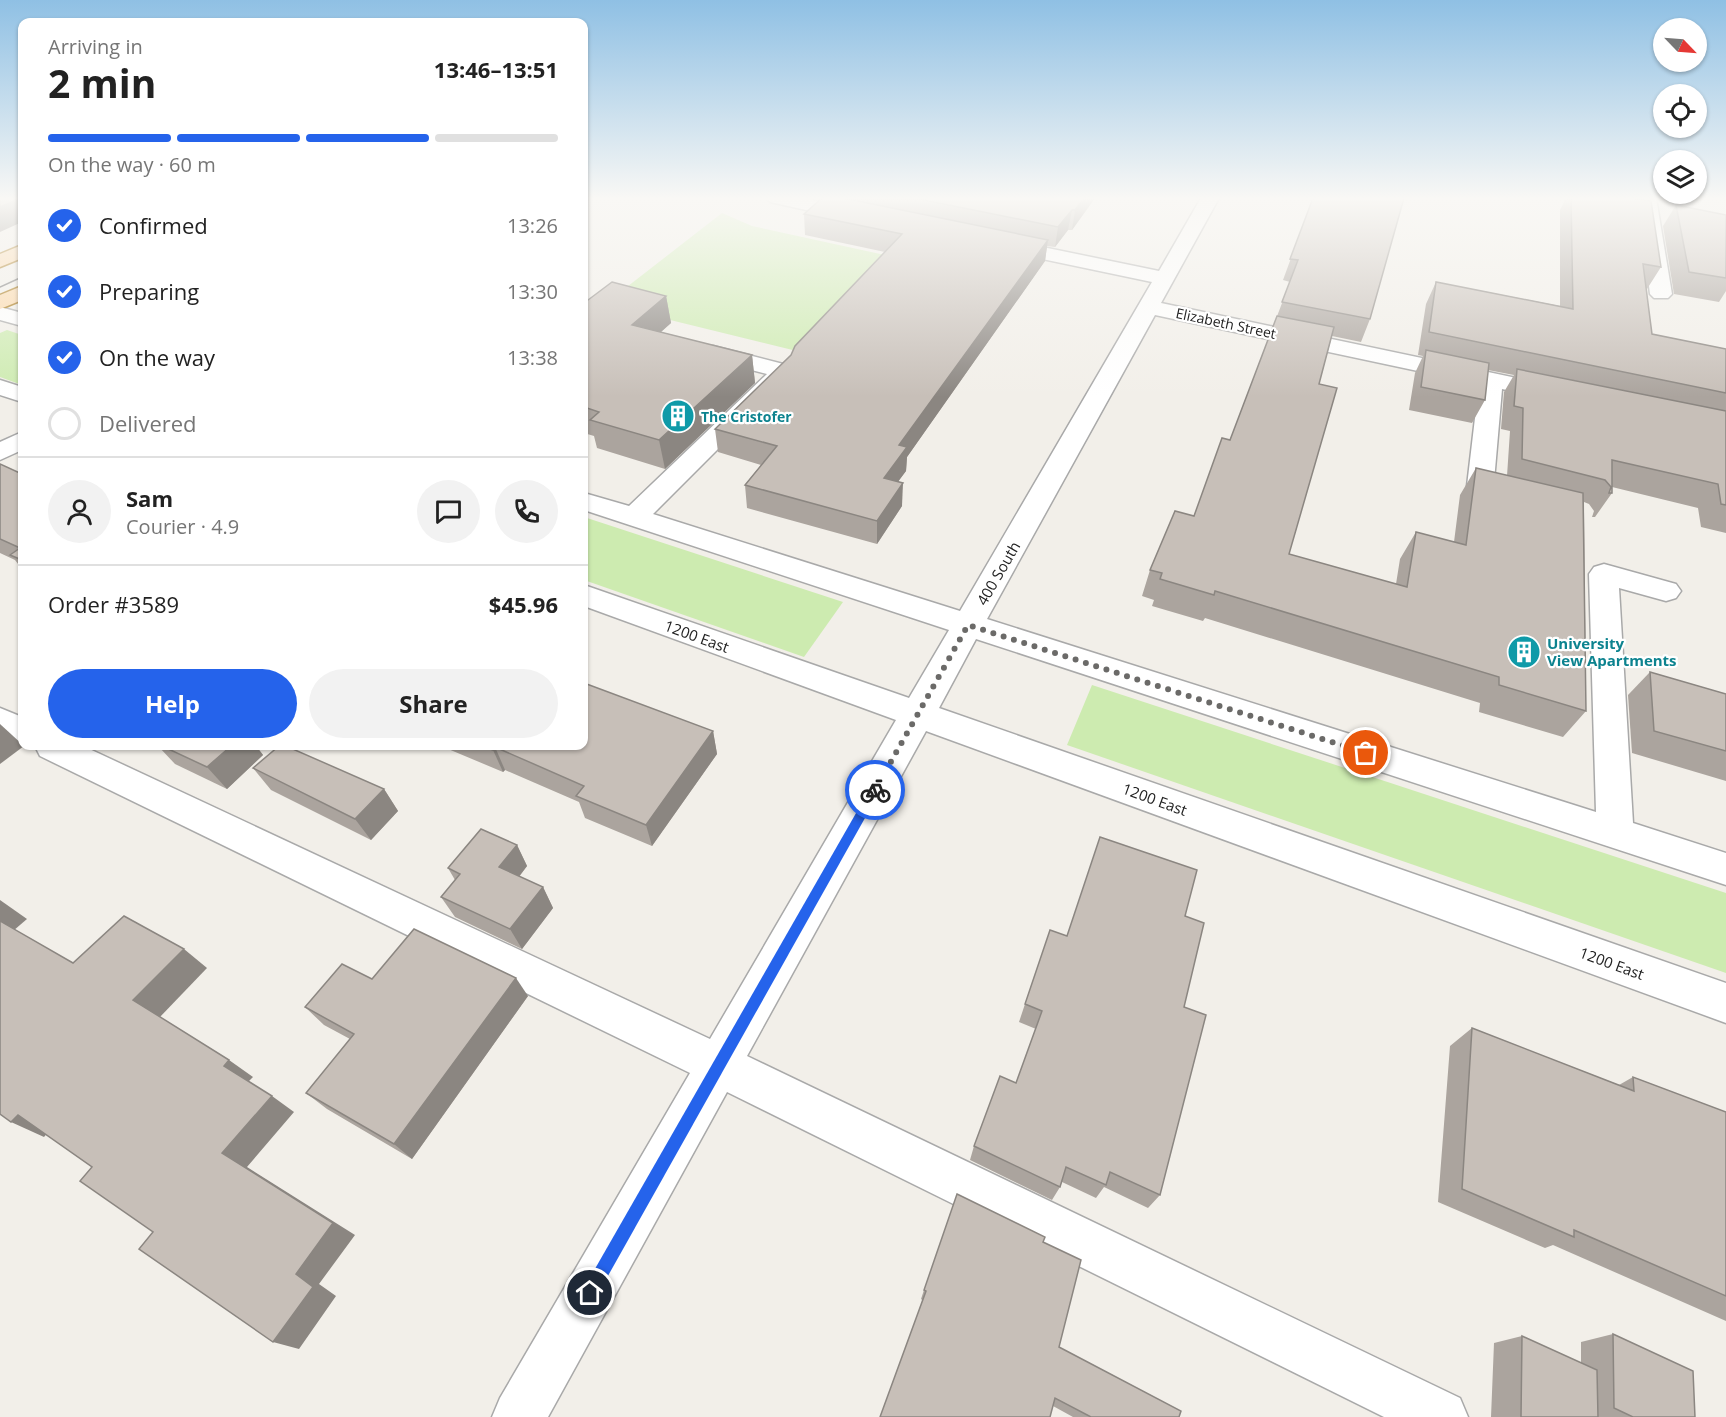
<!DOCTYPE html>
<html lang="en">
<head>
<meta charset="utf-8">
<style>
  body { margin:0; font-family:"Open Sans",sans-serif; background:#f2f2f2; color:#222; height:100vh; display:flex; flex-direction:column; font-size:22px; white-space:nowrap }
  * { box-sizing:border-box; margin:0 }
  p { font-size:20px; color:#767676 }
  .icon { flex:none; width:33px; height:33px; fill:none; stroke:currentColor; stroke-width:2; stroke-linecap:round; stroke-linejoin:round }
  .map { position:relative; flex:1; overflow:hidden }
  .drawer { position:absolute; left:18px; top:18px; width:570px; height:732px; display:flex; flex-direction:column; background:#fff; border-radius:12px; box-shadow:0 2px 4px #0004 }
  .drawer>* { flex:none }
  .needle { width:39px; rotate:115deg }
  .buttons { position:absolute; left:1653px; top:18px; display:grid; gap:12px }
  .buttons a { display:grid; place-items:center; width:54px; height:54px; border-radius:50%; background:#fff; box-shadow:0 2px 4px #0004; font-size:30px }
  .pin { position:absolute; display:grid; place-items:center; width:51px; height:51px; color:#fff; margin:-26px; border:3px solid #fff; border-radius:50%; box-shadow:0 2px 6px #0007 }
  .courier { position:absolute; display:grid; place-items:center; width:60px; height:60px; margin:-30px; border:4px solid #2563eb; border-radius:50%; background:#fff; color:#222; box-shadow:0 2px 8px #0007 }
  .head em { font-style:normal; font-weight:700 }
  .head div { display:flex; flex-direction:column-reverse }
  .head { display:flex; align-items:center; justify-content:space-between; height:102px; padding:0 30px }
  h1 { font-size:39px; font-weight:700; line-height:45px }
  .bar { display:grid; grid-template-columns:repeat(4,1fr); gap:9px 6px; align-content:center; height:72px; padding:0 30px }
  .bar i { height:8px; border-radius:4px; background:#e0e0e0 }
  .bar .active { background:#2563eb }
  .bar p { grid-column:span 4 }
  .line { display:flex; align-items:center; gap:15px; padding:0 30px; border-top:2px solid #e0e0e0 }
  .line div { flex:1 }
  .round { display:grid; place-items:center; flex:none; width:63px; height:63px; border-radius:32px; background:#f2f2f2 }
  ol { padding:0 30px; list-style:none }
  li { display:flex; align-items:center; gap:18px; height:66px }
  li p { margin-inline-start:auto }
  li .icon { padding:6px; border-radius:50%; background:#2563eb; color:#fff; stroke-width:4 }
  li:last-child { color:#767676 }
  li i { width:33px; height:33px; border:3px solid #e0e0e0; border-radius:50% }
  .button { display:flex; gap:12px; margin-top:auto; padding:12px 30px }
  .button a { flex:1; height:69px; border-radius:36px; background:#2563eb; color:#fff; font-size:24px; font-weight:700; line-height:69px; text-align:center }
  .button a+a { background:#f2f2f2; color:#222 }
  .map>svg:first-child { display:block }
  .grass { fill:#cdebb0 }
  .lines { fill:none; stroke-linecap:round; stroke-linejoin:round }
  .minor-casing { stroke:#a9a9a9; stroke-width:3 }
  .major-casing { stroke:#a06b00; stroke-width:3 }
  .minor { fill:#fff; fill-rule:evenodd }
  .major { fill:#fcd6a4; fill-rule:evenodd }
  .tram { stroke:#707070; stroke-width:1.5 }
  .wall { fill:#aba49e }
  .shaded-wall { fill:#8b8681 }
  .building { fill:#c7bfb8; stroke:#8b8681; stroke-width:1.5 }
  .route { fill:#2563eb }
  .done { stroke:#6b6a68; stroke-width:6; stroke-dasharray:0 10.8 }
  .labels { text-anchor:middle; dominant-baseline:central; stroke-width:4.5; stroke-linejoin:round; paint-order:stroke }
  .far-street-label { font-size:14px; fill:#222; stroke:#fff }
  .far-culture-label { font-size:14px; font-weight:bold; fill:#0d838f; stroke:#fff; text-anchor:start }
  .street-label { font-size:15px; fill:#222; stroke:#fff }
  .culture-label { font-size:15px; font-weight:bold; fill:#0d838f; stroke:#fff; text-anchor:start }
</style>
</head>
<body>
<div class="map">
<svg width="1726" height="1417" viewBox="0 0 1726 1417">
  <rect width="100%" height="100%" fill="#f2efe9"/>
  <g class="grass">
    <path d="M722 213 752 226 894 257 805 353 605 304Z"/>
    <path d="M7 330 22 335V385L0 377V333Z"/>
    <path d="M584 517 843 602 804 657 584 580Z"/>
    <path d="M1092 685 1726 893V973L1067 745Z"/>
  </g>
  <g class="lines">
    <g class="minor-casing">
      <g id="minor">
        <path d="M767 198H804L863 211 865 215 856 221 770 202Z"/>
        <path d="M1201 198H1219L1161 303 1559 387 1563 392 1559 397 1551 399 1502 389 1494 481 1517 488 1521 494 1517 500 1508 502 1471 492 1467 486 1479 384 1155 315 987 619 1596 812 1589 574 1594 567 1604 564 1676 584 1681 591 1676 598 1666 601 1619 588 1633 823 1726 853V885L976 639 939 708 1726 983V1023L926 731 747 1056 1460 1398 1468 1417H1384L727 1092 548 1417H492L500 1398 690 1073 40 756 35 746H83L710 1039 896 720 584 606V585L909 698 949 630 584 510V493L629 506 767 374 705 358 702 353 705 348 713 346 791 366 795 371 791 376 653 514 960 611 1152 282 1004 251 994 245 1004 239 1159 271Z"/>
        <path d="M1638 198H1656L1672 294 1668 298H1654L1650 294Z"/>
        <path d="M0 307 22 313V326L0 320Z"/>
        <path d="M0 380 22 387V402L0 395Z"/>
        <path d="M22 432V450L0 460V442Z"/>
        <path d="M0 708 22 717V744L0 736Z"/>
      </g>
    </g>
    <g class="major-casing">
      <g id="major">
        <path d="M22 245V258L0 267V254Z"/>
        <path d="M22 286V300L0 309V295Z"/>
      </g>
    </g>
    <use href="#minor" class="minor"/>
    <use href="#major" class="major"/>
    <path class="tram" d="M0 287 22 277"/>
  </g>
  <g class="wall">
    <path d="M822 198H1095L1072 230H1068L1055 247 1047 246 1045 261 907 457 906 471 898 481 902 506 877 544 747 508 745 485 761 465 718 452 715 429 791 355 885 252 805 235 804 214Z"/>
    <path d="M1313 198 1370 319 1361 342 1332 336 1319 384 1289 554 1396 584 1400 559 1416 532 1454 542 1460 495 1476 468 1507 476 1510 431 1501 429 1504 392 1514 375 1488 370 1485 400 1472 423 1409 410 1415 373 1423 356 1418 355 1426 304 1436 282 1560 306V210L1566 198H1630L1661 267 1647 289 1646 288 1652 334 1726 349V533L1701 527 1698 508 1612 487V493L1595 517H1592L1594 511 1589 504 1584 502 1586 711 1563 737 1479 712 1480 703 1205 618 1203 621 1152 606 1154 600 1142 596 1150 570 1194 516 1230 440 1290 282 1283 280Z"/>
    <path d="M1676 205 1726 215V291L1719 302 1674 294 1663 226Z"/>
    <path d="M666 296 671 323 661 332 752 355 755 383 665 469 597 448 594 436 584 433V303Z"/>
    <path d="M0 464 22 474V569L15 560 0 553Z"/>
    <path d="M1650 672 1726 694V781L1632 753 1628 695Z"/>
    <path d="M713 731 717 754 652 846 585 818 579 802 505 770 503 772 441 746H584Z"/>
    <path d="M158 746H256L263 755 227 789 175 764Z"/>
    <path d="M253 768 384 789 398 811 371 840 271 790Z"/>
    <path d="M517 845 527 866 519 877 543 887 553 908 522 949 455 917 441 897 455 880 448 868Z"/>
    <path d="M1185 916 1184 1007 1160 1195 1148 1208 1104 1187 1096 1198 1062 1182 1060 1187 1052 1200 970 1160 974 1146 1016 1083 1036 1029 1019 1022 1025 1004 1067 936Z"/>
    <path d="M372 979 528 996 412 1159 327 1109 306 1093 350 1039 324 1025 305 1007Z"/>
    <path d="M1472 1028 1619 1085 1633 1077 1726 1112V1321L1553 1245 1545 1248 1438 1202 1450 1046Z"/>
    <path d="M1043 1242 1059 1347 1179 1417H1073L1053 1406 921 1299 924 1290Z"/>
    <path d="M1613 1334 1695 1417H1491L1494 1343 1522 1336 1581 1363V1342Z"/>
  </g>
  <g class="shaded-wall">
    <path d="M20 198H22V222L0 232V207Z"/>
    <path d="M1084 198H1095L1072 230 1075 210Z"/>
    <path d="M1072 210 1068 230 1055 247 1058 227Z"/>
    <path d="M1048 240 1045 261 907 457 906 471 884 501V478L899 445Z"/>
    <path d="M666 296 671 323 638 352 632 325Z"/>
    <path d="M752 355 755 383 665 469 659 440Z"/>
    <path d="M903 483 902 506 877 544V521Z"/>
    <path d="M0 724 24 746 0 764Z"/>
    <path d="M713 731 717 754 652 846 646 825Z"/>
    <path d="M231 746H256L263 755 227 789 207 767Z"/>
    <path d="M495 747 505 770 503 772 493 750Z"/>
    <path d="M384 789 398 811 371 840 355 819Z"/>
    <path d="M517 845 527 866 510 888 499 867Z"/>
    <path d="M543 887 553 908 522 949 510 929Z"/>
    <path d="M0 900 27 919 13 931 0 922Z"/>
    <path d="M184 949 207 968 159 1018 133 1000Z"/>
    <path d="M516 978 528 996 412 1159 394 1144Z"/>
    <path d="M229 1060 253 1077 247 1083 224 1066Z"/>
    <path d="M272 1096 294 1112 247 1167 355 1235 319 1284 336 1296 299 1349 273 1342 296 1274 222 1153Z"/>
    <path d="M18 1115 50 1130 44 1137 11 1122Z"/>
  </g>
  <g class="building">
    <path d="M0 198H20L0 207Z"/>
    <path d="M822 198H843L1048 240 899 445 907 447 884 478 903 483 877 521 745 485 777 446 715 429 791 355 795 346 902 234 804 214Z"/>
    <path d="M914 198H1084L1075 210H1072L1058 227Z"/>
    <path d="M1313 198H1404L1370 319 1282 302 1298 260 1290 259Z"/>
    <path d="M1571 198H1630L1651 201 1661 267 1643 264 1652 334 1726 349V393L1429 332 1436 282 1573 309Z"/>
    <path d="M1676 205 1726 215V278L1689 272Z"/>
    <path d="M612 282 666 296 632 325 752 355 659 440 590 420 599 412 584 407V303Z"/>
    <path d="M1277 316 1334 327 1319 384 1337 388 1289 554 1407 587 1416 532 1466 545 1476 468 1583 493 1586 711 1499 685V677L1215 591 1214 595 1160 579 1162 573 1150 570 1175 511 1194 516 1222 438 1230 440Z"/>
    <path d="M1426 350 1489 363 1485 400 1421 387Z"/>
    <path d="M1517 369 1726 411V505L1721 504 1718 484 1612 460V493H1609L1611 487 1605 480 1522 459 1523 408 1514 406Z"/>
    <path d="M0 464 22 474V560L10 555 20 548 0 539Z"/>
    <path d="M1650 672 1726 694V751L1654 731Z"/>
    <path d="M584 683 713 731 646 825 576 796 584 786 495 747 493 750 482 746H584Z"/>
    <path d="M162 746H231L207 767Z"/>
    <path d="M279 746H286L384 789 355 819 253 768Z"/>
    <path d="M481 829 517 845 499 867 543 887 510 929 441 897 460 874 448 868Z"/>
    <path d="M1100 837 1197 870 1185 916 1204 923 1184 1007 1206 1015 1160 1195 1110 1172 1106 1185 1066 1167 1060 1187 974 1146 1000 1076 1016 1083 1042 1011 1025 1004 1050 930 1067 936Z"/>
    <path d="M124 916 184 949 133 1000 229 1060 224 1066 272 1096 222 1153 333 1223 296 1274 313 1287 273 1342 139 1249 153 1232 80 1181 92 1167 18 1115 11 1122 0 1114V921L73 963Z"/>
    <path d="M414 929 516 978 394 1144 306 1093 354 1034 305 1007 342 964 372 979Z"/>
    <path d="M1472 1028 1634 1091 1633 1077 1726 1112V1296L1574 1230V1237L1462 1189Z"/>
    <path d="M957 1194 1045 1237 1043 1242 1081 1260 1059 1347 1181 1411 1179 1417H1091L1055 1398 1050 1417H880L926 1291 924 1290Z"/>
    <path d="M1613 1334 1693 1371 1695 1417H1633L1614 1408Z"/>
    <path d="M1522 1336 1597 1370 1598 1417H1521Z"/>
  </g>
  <linearGradient id="sky" x2="0" y2="1"><stop stop-color="#8fc0e4"/><stop offset="0.5" stop-color="#f9f8f5"/><stop offset="1" stop-color="#f9f8f5" stop-opacity="0"/></linearGradient>
  <rect width="1726" height="397" fill="url(#sky)"/>
  <path class="route" d="M875 786 880 790 879 793 595 1299 590 1301 584 1299 582 1293 584 1288 871 787Z"/>
  <g class="lines">
    <path class="done" d="M875 790 968 625 1366 753"/>
  </g>
  <defs>
    <g id="building-disc" transform="scale(1.725)"><circle r="9.5" fill="#0f9aa8" stroke="#fff"/><path d="M-4-6H4V6H1V3H-1V6H-4ZM-2.5-4.3h1.7v1.8h-1.7ZM.8-4.3h1.7v1.8H.8ZM-2.5-1h1.7V.8h-1.7ZM.8-1h1.7V.8H.8Z" fill="#fff"/></g>
  </defs>
  <g fill-rule="evenodd">
    <use href="#building-disc" x="678" y="416"/>
    <use href="#building-disc" x="1524" y="652"/>
  </g>
  <g class="labels">
    <g class="far-street-label">
      <text transform="translate(1226 323) rotate(12)">Elizabeth Street</text>
    </g>
    <g class="far-culture-label">
      <text x="701" y="416">The Cristofer</text>
    </g>
    <g class="street-label">
      <text transform="translate(998 573) rotate(-60)">400 South</text>
      <text transform="translate(697 636) rotate(20)">1200 East</text>
      <text transform="translate(1155 799) rotate(20)">1200 East</text>
      <text transform="translate(1612 963) rotate(20)">1200 East</text>
    </g>
    <g class="culture-label">
      <text x="1547" y="643">University<tspan x="1547" dy="17">View Apartments</tspan></text>
    </g>
  </g>
</svg>
<div class="buttons">
<a><svg class="needle" viewBox="-14 -14 28 28"><path d="M0-13l5 13h-10z" fill="#e53935"/><path d="M0 13l5-13h-10z" fill="#767676"/></svg></a>
<a><svg class="icon" aria-label="locate" viewBox="0 0 24 24"><circle cx="12" cy="12" r="6"/><path d="M12 2v4M12 18v4M2 12h4M18 12h4"/></svg></a>
<a><svg class="icon" aria-label="layers" viewBox="0 0 24 24"><path d="M12 4l9 5-9 5-9-5zM3 14l9 5 9-5"/></svg></a>
</div>
<div class="pin" style="left:1366px;top:753px;background:#ea580c"><svg class="icon" aria-label="bag" viewBox="0 0 24 24"><path d="M5 8h14l-1 12H6zM9 8a3 3 0 0 1 6 0"/></svg></div>
<div class="pin" style="left:590px;top:1293px;background:#1f2937"><svg class="icon" aria-label="home" viewBox="0 0 24 24"><path d="M3 11l9-7 9 7M6 9v11h12V9"/></svg></div>
<div class="courier" style="left:875px;top:790px"><svg class="icon" aria-label="bike" viewBox="0 0 24 24"><circle cx="6" cy="16" r="4"/><circle cx="18" cy="16" r="4"/><path d="M6 16l4-8h5l3 8M10 8l3 8H6M13 5h3"/></svg></div>
<section class="drawer">
<div class="head"><div><h1>2 min</h1><p>Arriving in</p></div><em>13:46–13:51</em></div>
<div class="bar"><i class="active"></i><i class="active"></i><i class="active"></i><i></i><p>On the way · 60 m</p></div>
<ol>
<li><svg class="icon" aria-label="check" viewBox="0 0 24 24"><path d="M5 12l5 5 9-10"/></svg>Confirmed<p>13:26</p></li>
<li><svg class="icon" aria-label="check" viewBox="0 0 24 24"><path d="M5 12l5 5 9-10"/></svg>Preparing<p>13:30</p></li>
<li><svg class="icon" aria-label="check" viewBox="0 0 24 24"><path d="M5 12l5 5 9-10"/></svg>On the way<p>13:38</p></li>
<li><i></i>Delivered</li>
</ol>
<div class="line" style="height:108px"><a class="round"><svg class="icon" aria-label="person" viewBox="0 0 24 24"><circle cx="12" cy="8" r="4"/><path d="M4 21q1-7 8-7t8 7"/></svg></a><div><b>Sam</b><p>Courier · 4.9</p></div><a class="round"><svg class="icon" aria-label="chat" viewBox="0 0 24 24"><path d="M4 5h16v11H9l-5 4z"/></svg></a><a class="round"><svg class="icon" aria-label="phone" viewBox="0 0 24 24"><path d="M5 4h4l2 5-3 2q2 4 5 5l2-3 5 2v4C11 20 4 13 5 4z"/></svg></a></div>
<div class="line" style="height:78px"><div>Order #3589</div><b>$45.96</b></div>
<div class="button"><a>Help</a><a>Share</a></div>
</section>
</div>
</body>
</html>
